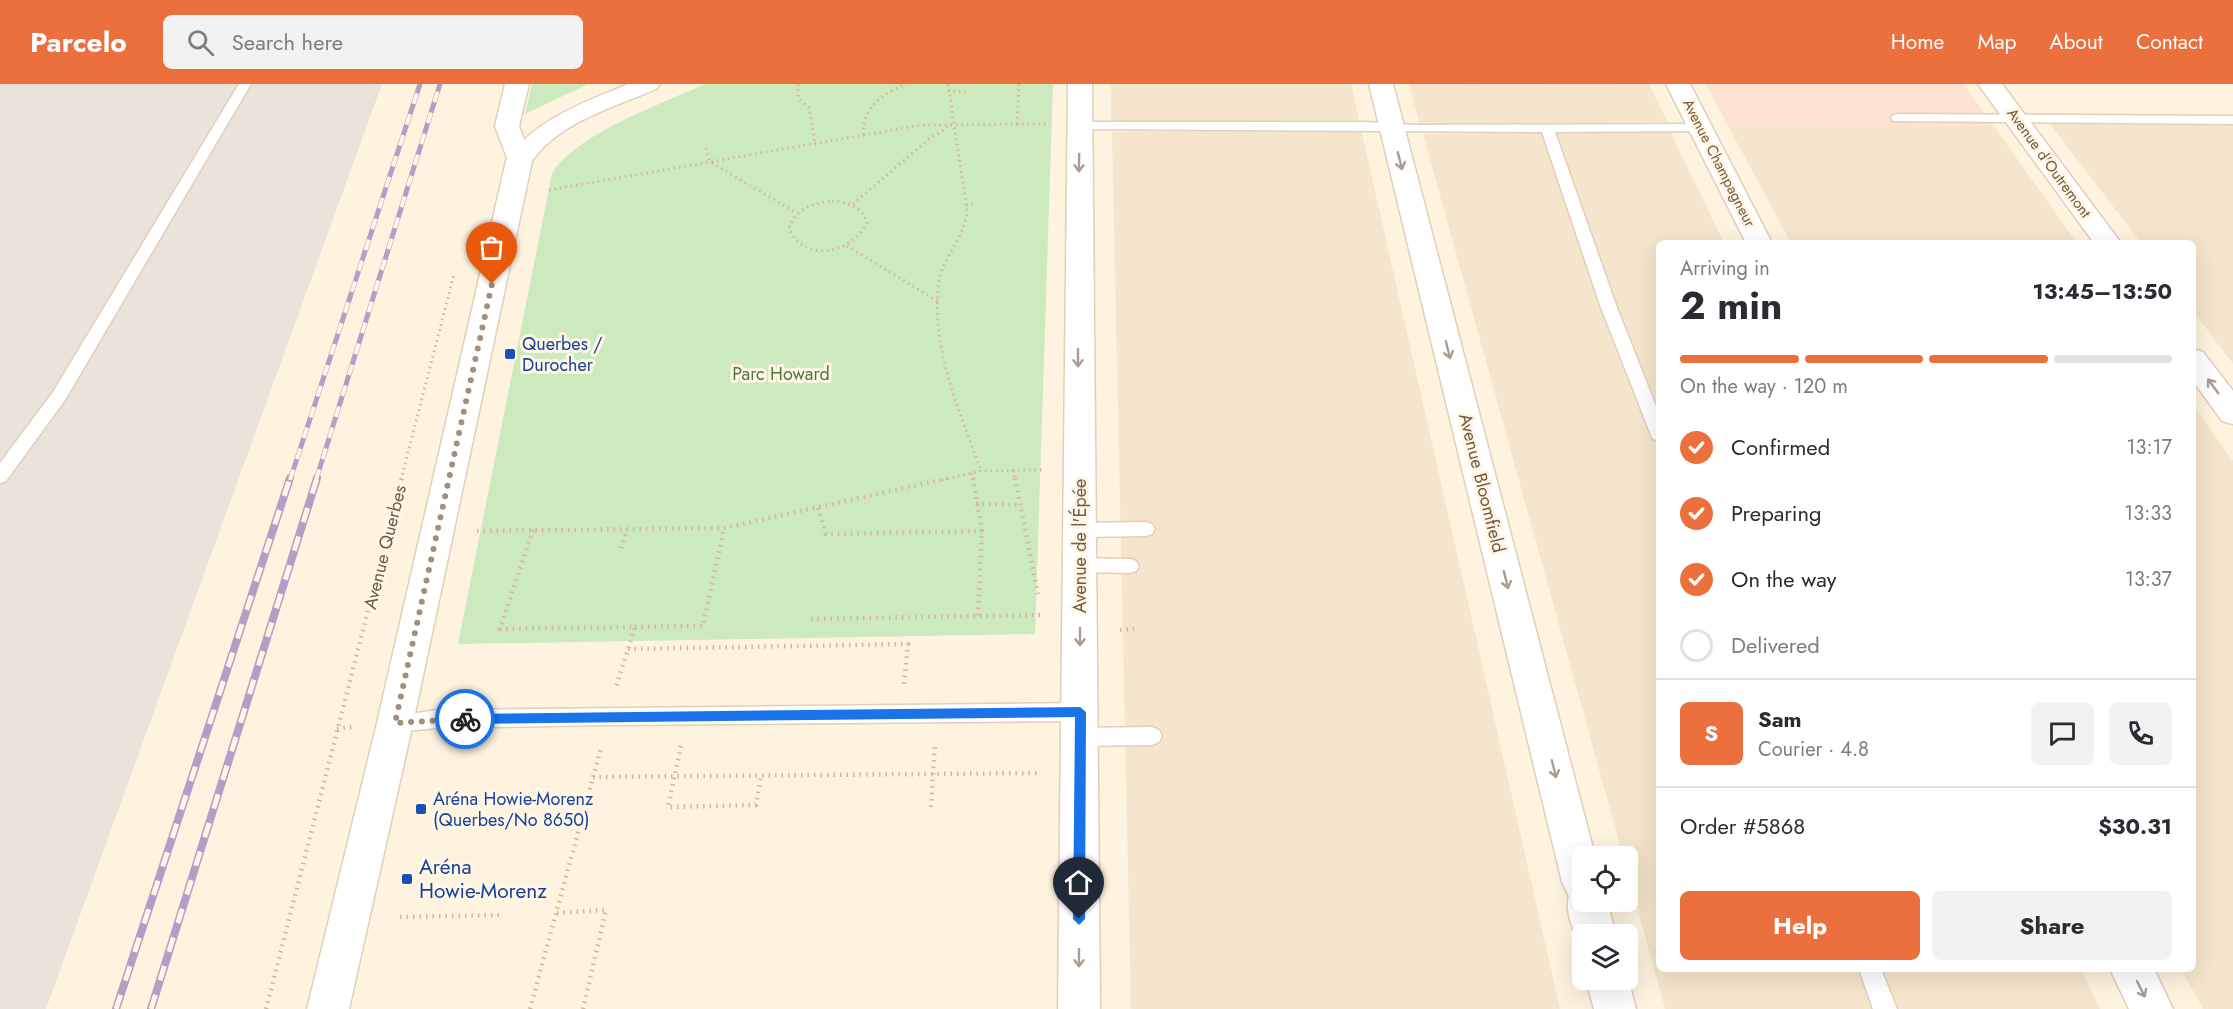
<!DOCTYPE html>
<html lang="en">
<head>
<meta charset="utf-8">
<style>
  body { margin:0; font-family:Jost,sans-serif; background:#f2f2f3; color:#2b2b33; height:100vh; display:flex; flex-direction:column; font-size:22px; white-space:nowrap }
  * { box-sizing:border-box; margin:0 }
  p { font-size:20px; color:#7c7c81 }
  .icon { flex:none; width:33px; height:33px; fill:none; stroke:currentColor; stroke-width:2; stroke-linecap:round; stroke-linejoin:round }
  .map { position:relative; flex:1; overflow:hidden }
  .side { position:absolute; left:1656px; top:156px; width:540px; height:732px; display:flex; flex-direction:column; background:#fff; border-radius:9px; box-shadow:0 6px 24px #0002 }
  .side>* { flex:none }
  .buttons { position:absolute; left:1572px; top:762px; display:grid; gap:12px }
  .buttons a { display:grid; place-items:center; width:66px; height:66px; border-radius:9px; background:#fff; box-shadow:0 6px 24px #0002; font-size:30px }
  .pin { position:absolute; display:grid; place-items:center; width:51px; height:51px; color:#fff; margin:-62px -26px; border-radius:50% 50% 50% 0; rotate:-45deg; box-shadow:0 0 6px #0007 }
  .pin .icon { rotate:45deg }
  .courier { position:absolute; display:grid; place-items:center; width:60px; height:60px; margin:-30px; border:4px solid #1a73e8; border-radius:50%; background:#fff; color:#222; box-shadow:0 2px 8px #0007 }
  .head em { font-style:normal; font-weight:700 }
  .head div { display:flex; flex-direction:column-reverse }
  .head { display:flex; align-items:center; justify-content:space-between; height:102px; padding:0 24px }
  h1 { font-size:39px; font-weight:700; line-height:45px }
  .bar { display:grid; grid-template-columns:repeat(4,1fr); gap:9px 6px; align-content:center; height:72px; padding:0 24px }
  .bar i { height:8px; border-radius:4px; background:#e1e1e2 }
  .bar .active { background:#ec6f3e }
  .bar p { grid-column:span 4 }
  .line { display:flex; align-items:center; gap:15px; padding:0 24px; border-top:2px solid #e1e1e2 }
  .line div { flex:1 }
  .round { display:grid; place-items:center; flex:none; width:63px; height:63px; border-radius:9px; background:#f2f2f3 }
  ol { padding:0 24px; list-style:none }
  li { display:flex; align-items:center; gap:18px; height:66px }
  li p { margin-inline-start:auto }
  li .icon { padding:6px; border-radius:50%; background:#ec6f3e; color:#fff; stroke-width:4 }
  li:last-child { color:#7c7c81 }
  li i { width:33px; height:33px; border:3px solid #e1e1e2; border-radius:50% }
  .cta { display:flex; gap:12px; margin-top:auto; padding:12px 24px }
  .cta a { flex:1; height:69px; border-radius:9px; background:#ec6f3e; color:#fff; font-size:24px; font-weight:700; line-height:69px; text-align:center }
  .cta a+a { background:#f2f2f3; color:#2b2b33 }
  header { display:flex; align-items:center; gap:36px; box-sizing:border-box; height:84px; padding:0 30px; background:#ec6f3e; color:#fff }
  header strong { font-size:28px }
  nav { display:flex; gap:33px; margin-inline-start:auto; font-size:21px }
  .search { width:420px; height:54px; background:#f2f2f3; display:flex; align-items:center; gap:15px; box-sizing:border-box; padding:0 21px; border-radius:9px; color:#7c7c81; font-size:22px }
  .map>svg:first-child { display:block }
  .residential { fill:#f5e5cc }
  .commercial { fill:#fee1d1 }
  .industrial { fill:#eae3da }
  .green { fill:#cceabd }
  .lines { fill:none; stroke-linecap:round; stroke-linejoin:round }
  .service-casing { stroke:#e1cfba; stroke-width:3 }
  .minor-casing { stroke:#e1cfba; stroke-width:3 }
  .tertiary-casing { stroke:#e1cfba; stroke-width:3 }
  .path-far1 { stroke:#d7b599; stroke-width:3; stroke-dasharray:1.5 4; stroke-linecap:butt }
  .path { stroke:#d7b599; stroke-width:4.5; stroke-dasharray:1.5 5; stroke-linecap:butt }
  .service { fill:#fff; fill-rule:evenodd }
  .minor { fill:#fff; fill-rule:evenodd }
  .tertiary { fill:#fff; fill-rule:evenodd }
  .rail-far1-casing { stroke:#b59ec5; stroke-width:5 }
  .rail-casing { stroke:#b59ec5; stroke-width:8 }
  .rail-far1 { stroke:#fff6e5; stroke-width:4; stroke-dasharray:11; stroke-linecap:butt }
  .rail { stroke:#fff6e5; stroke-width:5; stroke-dasharray:15; stroke-linecap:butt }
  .oneway { stroke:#ab9b90 }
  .route { fill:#1a73e8 }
  .done { stroke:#a38f7b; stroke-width:6; stroke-dasharray:0 10.8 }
  .transit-dot { fill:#1a4fb4; stroke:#fff6e5; stroke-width:2 }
  .labels { text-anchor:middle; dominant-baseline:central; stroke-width:6; stroke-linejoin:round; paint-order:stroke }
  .far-street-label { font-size:15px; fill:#735946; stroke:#fff6e5 }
  .transit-label { font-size:18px; fill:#164399; stroke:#fff6e5; text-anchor:start }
  .park-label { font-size:18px; fill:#4c793d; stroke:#fff6e5 }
  .street-label { font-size:18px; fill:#735946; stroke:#fff6e5 }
  .near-transit-label { font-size:21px; fill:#164399; stroke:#fff6e5; text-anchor:start }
</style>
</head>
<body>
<header>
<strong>Parcelo</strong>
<div class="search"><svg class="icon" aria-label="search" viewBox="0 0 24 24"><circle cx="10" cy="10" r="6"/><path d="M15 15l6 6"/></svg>Search here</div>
<nav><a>Home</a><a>Map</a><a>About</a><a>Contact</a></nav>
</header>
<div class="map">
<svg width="2233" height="925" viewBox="0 0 2233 925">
  <rect width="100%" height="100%" fill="#fdf3de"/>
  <g class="residential">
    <path d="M1111 0H1351L1359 36 1111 38Z"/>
    <path d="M1650 2 1668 38 1420 41 1410 4Z"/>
    <path d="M1727 40 1994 42 2077 159H1791Z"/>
    <path d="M2050 40 2233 41V280L2193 227V159H2141Z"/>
    <path d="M1361 45 1560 925H1131L1112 48Z"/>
    <path d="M1670 47 1724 159H1659V885H2080L2100 925H1665L1628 789V772H1623L1423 50Z"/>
    <path d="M2193 321 2233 377V925H2203L2181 885H2193Z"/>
  </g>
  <g class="commercial">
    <path d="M1408 0H1650V2L1410 4Z"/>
    <path d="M1706 0H1963L1994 42 1727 40Z"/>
  </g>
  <path class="industrial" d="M0 0H382L46 925H0Z"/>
  <g class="green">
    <path d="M532 0H588L525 30Z"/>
    <path d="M705 0H1053L1035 550 458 560 552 90C575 50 662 20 705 0Z"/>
  </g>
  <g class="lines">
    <g class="service-casing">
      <g id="service">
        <path d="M239 0H251L65 316 6 397 0 399V379L53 308Z"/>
        <path d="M1898 30 2233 32V40L1893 37 1891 34 1893 31Z"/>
        <path d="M1079 38H1365L1417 41 1705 40 1707 43 1700 47 1555 48 1616 221 1659 330V357L1653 355 1651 351 1600 221 1542 48 1074 45 1072 42Z"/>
        <path d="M1146 438 1152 440 1155 445 1152 450 1146 452 1079 453 1073 451 1070 446 1073 441 1079 439Z"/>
        <path d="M1079 474 1130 475 1136 477 1139 482 1136 487 1130 489 1079 488 1073 486 1070 481 1073 476Z"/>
        <path d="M1080 619 1087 622 1090 628 1087 634 1080 637 609 641 438 644 395 648 388 645 385 639 388 633 438 626Z"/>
        <path d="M1152 643 1159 646 1162 652 1159 658 1152 661 1080 662 1073 659 1070 653 1073 647 1080 644Z"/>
        <path d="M1859 885H1881L1897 925H1873Z"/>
      </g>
    </g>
    <g class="minor-casing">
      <g id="minor">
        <path d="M505 0H529L519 42 532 77 528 82 519 85 510 82 495 42Z"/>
        <path d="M1068 0H1092L1100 925H1058Z"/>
        <path d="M1369 0H1393L1595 772H1582V818H1607L1616 850H1582V865C1575 853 1564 825 1569 812L1562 798Z"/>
        <path d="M1666 0H1690L1772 159H1746Z"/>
        <path d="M1978 0H2002L2121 159H2094Z"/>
        <path d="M2193 265 2203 268 2233 307V340L2222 337 2193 297Z"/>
        <path d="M2110 885H2154L2173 925H2129Z"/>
        <path d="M1628 895 1636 925H1594L1586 896Z"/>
      </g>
    </g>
    <g class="tertiary-casing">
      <path id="tertiary" d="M628 0H660L656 5C615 23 559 38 532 77L413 639 349 925H307L377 639 506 77C535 35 583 19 628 0Z"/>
    </g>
    <g class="path-far1">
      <path d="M798 0V14L809 24 815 60"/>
      <path d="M948 0 967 126C966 154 942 172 939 199 930 262 960 329 981 387"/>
      <path d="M948 7 968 8"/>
      <path d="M1017 40 1019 0"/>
      <path d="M863 51C863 23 882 9 907 0"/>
      <path d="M706 64 710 78 797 129"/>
      <path d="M549 106 921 41 1046 40"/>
      <path d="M832 117C848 118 862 122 867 139 851 169 806 180 789 145 795 125 812 119 832 117Z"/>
      <path d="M853 120 929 55 951 41"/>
      <path d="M966 121 975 120"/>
      <path d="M847 162 939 218"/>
      <path d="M1013 386 1015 396"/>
      <path d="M972 389 973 396"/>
      <path d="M401 396 454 190"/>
      <path d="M942 396 981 387 1042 386"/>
    </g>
    <g class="path">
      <path d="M973 394 982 447"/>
      <path d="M1015 394 1038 510"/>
      <path d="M976 420 1021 421"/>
      <path d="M818 424 826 450 982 447 978 532"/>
      <path d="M533 446 500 545 635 543 616 603"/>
      <path d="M477 447 724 444 949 394"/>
      <path d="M621 464 627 445"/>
      <path d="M811 535 1041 531"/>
      <path d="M635 543 703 542 724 444"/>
      <path d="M1120 546 1134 545"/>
      <path d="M628 565 908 560 904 600"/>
      <path d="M337 645 352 643"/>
      <path d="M681 662 668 723 756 721 761 691"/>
      <path d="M593 693 1039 689"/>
      <path d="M931 723 935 660"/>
      <path d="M557 829 606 826 583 925"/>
      <path d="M400 833 504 831"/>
      <path d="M266 925 402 394"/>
      <path d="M530 925 601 664"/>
    </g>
    <use href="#service" class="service"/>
    <use href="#minor" class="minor"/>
    <use href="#tertiary" class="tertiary"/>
    <g class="rail-far1-casing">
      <g id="rail-far1">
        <path d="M290 396 420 0"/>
        <path d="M316 396 440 0"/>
      </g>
    </g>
    <g class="rail-casing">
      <g id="rail">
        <path d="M116 925 290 394"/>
        <path d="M151 925 317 394"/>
      </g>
    </g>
    <use href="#rail-far1" class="rail-far1"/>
    <use href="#rail" class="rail"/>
  </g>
  <defs><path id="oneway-shaft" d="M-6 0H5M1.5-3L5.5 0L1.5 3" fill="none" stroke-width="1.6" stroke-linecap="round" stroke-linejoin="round" transform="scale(1.5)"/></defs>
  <g class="oneway">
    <use href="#oneway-shaft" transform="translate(1400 77) rotate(76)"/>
    <use href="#oneway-shaft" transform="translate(1079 79) rotate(91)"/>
    <use href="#oneway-shaft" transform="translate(1448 266) rotate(76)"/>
    <use href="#oneway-shaft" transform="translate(1078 274) rotate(90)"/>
    <use href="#oneway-shaft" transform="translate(2213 302) rotate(-126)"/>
    <use href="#oneway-shaft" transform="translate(1506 496) rotate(76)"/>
    <use href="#oneway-shaft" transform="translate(1080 553) rotate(90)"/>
    <use href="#oneway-shaft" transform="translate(1554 685) rotate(76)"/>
    <use href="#oneway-shaft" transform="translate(1079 874) rotate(90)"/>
    <use href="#oneway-shaft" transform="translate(2141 905) rotate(63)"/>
  </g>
  <path class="route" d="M1080 623 1086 628 1085 835 1079 841 1073 835 1075 633 465 640 460 635 465 630Z"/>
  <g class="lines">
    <path class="done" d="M465 635 395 639 492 200"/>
  </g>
  <g class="transit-dot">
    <rect x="504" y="264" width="12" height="12" rx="3"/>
    <rect x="415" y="719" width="12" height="12" rx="3"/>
    <rect x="401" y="789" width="12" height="12" rx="3"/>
  </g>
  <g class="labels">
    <g class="far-street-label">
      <text transform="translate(1719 79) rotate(63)">Avenue Champagneur</text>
      <text transform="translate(2049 79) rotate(54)">Avenue d'Outremont</text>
    </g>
    <g class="transit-label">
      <text x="522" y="260">Querbes /<tspan x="522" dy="21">Durocher</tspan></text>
      <text x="433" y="715">Aréna Howie-Morenz<tspan x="433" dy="21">(Querbes/No 8650)</tspan></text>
    </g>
    <g class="park-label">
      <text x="781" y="290">Parc Howard</text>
    </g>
    <g class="street-label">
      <text transform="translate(1482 399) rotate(76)">Avenue Bloomfield</text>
      <text transform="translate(1080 462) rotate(-90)">Avenue de l'Épée</text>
      <text transform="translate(385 463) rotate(-76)">Avenue Querbes</text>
    </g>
    <g class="near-transit-label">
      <text x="419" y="783">Aréna<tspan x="419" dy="24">Howie-Morenz</tspan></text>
    </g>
  </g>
</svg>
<div class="buttons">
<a><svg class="icon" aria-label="locate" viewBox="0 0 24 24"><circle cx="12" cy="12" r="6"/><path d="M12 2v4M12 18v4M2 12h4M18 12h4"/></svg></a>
<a><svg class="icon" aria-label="layers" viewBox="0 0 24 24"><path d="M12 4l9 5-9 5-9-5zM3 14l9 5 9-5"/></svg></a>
</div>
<div class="pin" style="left:492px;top:200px;background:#ea580c"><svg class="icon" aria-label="bag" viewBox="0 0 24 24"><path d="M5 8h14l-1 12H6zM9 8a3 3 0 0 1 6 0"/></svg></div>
<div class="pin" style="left:1079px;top:835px;background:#1f2937"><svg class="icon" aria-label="home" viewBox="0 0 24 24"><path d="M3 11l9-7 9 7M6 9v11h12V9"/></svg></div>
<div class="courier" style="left:465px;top:635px"><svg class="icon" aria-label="bike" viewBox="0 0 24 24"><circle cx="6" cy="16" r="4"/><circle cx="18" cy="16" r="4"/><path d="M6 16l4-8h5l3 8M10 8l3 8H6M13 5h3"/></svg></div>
<section class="side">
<div class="head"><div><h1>2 min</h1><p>Arriving in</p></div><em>13:45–13:50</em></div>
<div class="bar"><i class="active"></i><i class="active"></i><i class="active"></i><i></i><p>On the way · 120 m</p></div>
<ol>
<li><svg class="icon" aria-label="check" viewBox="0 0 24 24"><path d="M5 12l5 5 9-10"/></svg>Confirmed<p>13:17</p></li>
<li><svg class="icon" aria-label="check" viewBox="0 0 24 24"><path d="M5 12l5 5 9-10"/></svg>Preparing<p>13:33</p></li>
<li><svg class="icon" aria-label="check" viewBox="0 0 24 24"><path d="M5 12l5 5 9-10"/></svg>On the way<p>13:37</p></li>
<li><i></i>Delivered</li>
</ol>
<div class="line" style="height:108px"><b class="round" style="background:#ec6f3e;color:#fff">S</b><div><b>Sam</b><p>Courier · 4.8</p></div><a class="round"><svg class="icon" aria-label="chat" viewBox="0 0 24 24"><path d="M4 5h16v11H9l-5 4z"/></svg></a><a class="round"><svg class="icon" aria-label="phone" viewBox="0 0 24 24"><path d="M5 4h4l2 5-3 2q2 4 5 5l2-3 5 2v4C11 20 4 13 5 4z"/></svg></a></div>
<div class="line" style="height:78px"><div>Order #5868</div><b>$30.31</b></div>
<div class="cta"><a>Help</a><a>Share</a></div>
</section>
</div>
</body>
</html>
